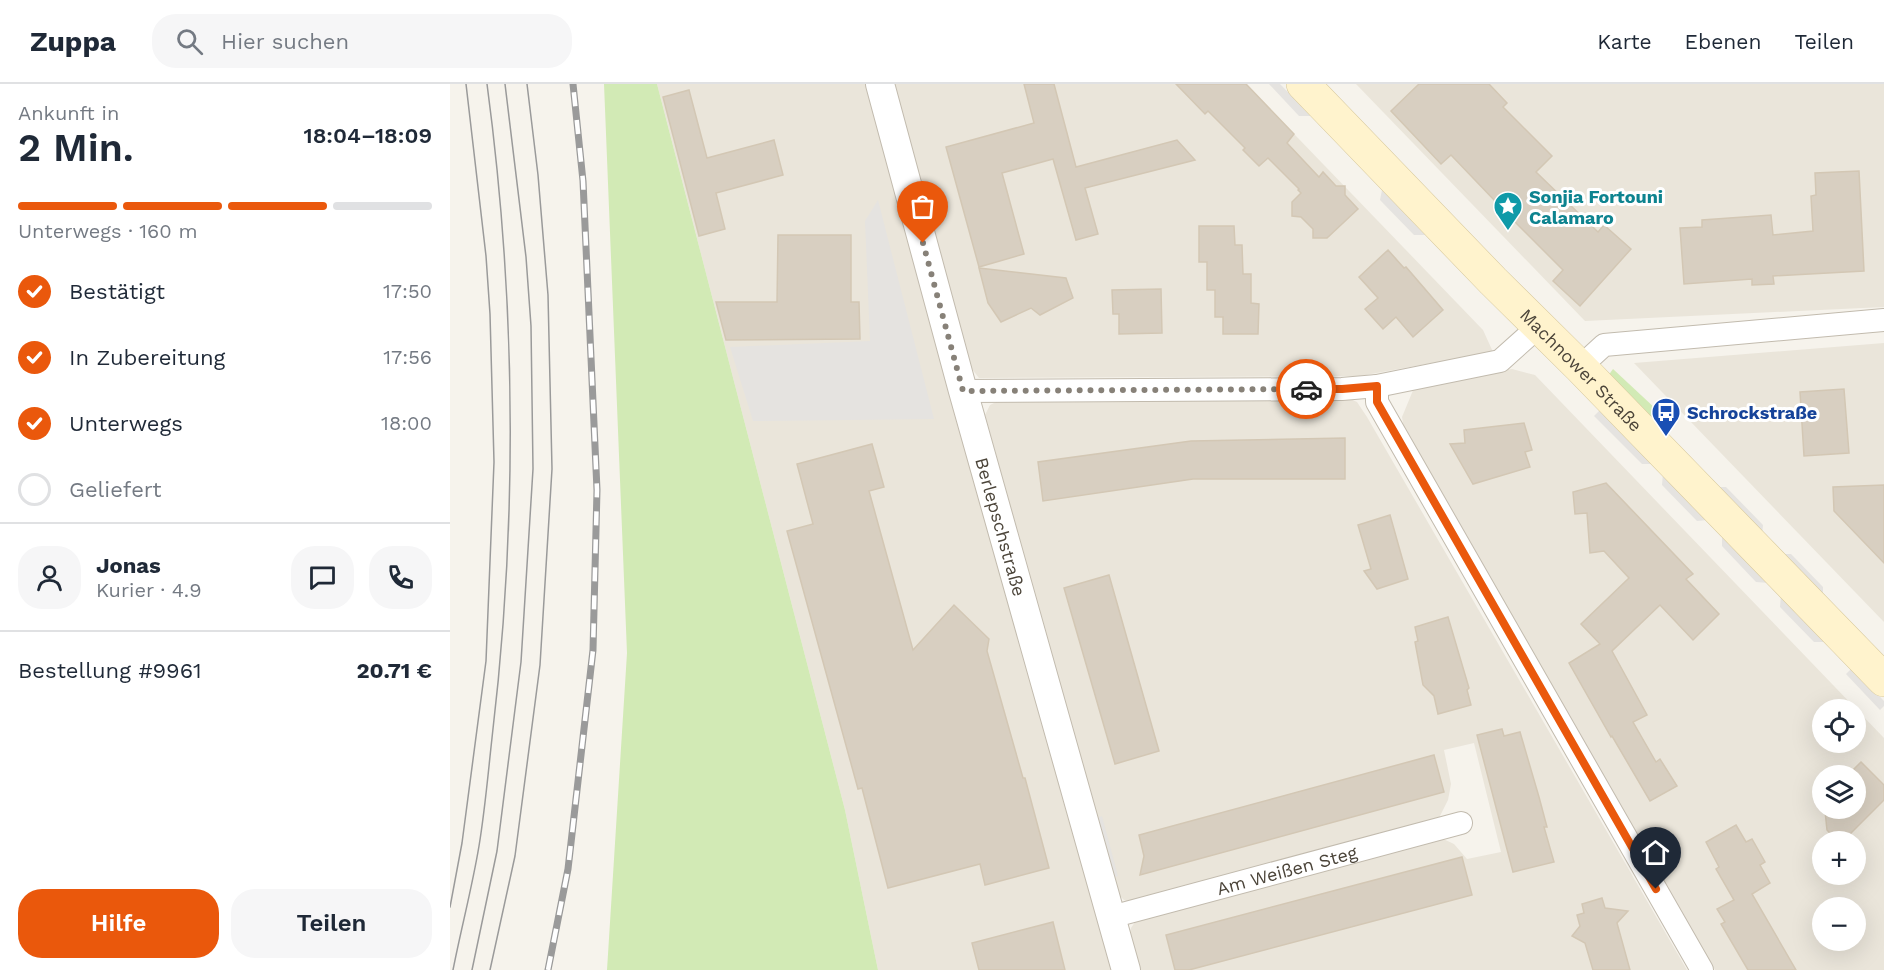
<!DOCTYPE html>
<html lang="de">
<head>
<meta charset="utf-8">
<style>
  body { margin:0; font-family:"Work Sans",sans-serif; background:#f6f6f7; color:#1f2937; height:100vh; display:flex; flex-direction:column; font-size:22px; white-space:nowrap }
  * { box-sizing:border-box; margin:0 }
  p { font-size:20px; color:#747a83 }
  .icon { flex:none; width:33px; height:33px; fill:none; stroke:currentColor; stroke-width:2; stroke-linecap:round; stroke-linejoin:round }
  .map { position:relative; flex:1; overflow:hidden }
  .side { display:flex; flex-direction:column; background:#fff; width:450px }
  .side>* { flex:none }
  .buttons { position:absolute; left:1362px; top:615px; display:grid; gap:12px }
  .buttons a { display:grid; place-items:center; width:54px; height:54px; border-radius:50%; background:#fff; box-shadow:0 6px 24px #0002; font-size:30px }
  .pin { position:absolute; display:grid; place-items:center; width:51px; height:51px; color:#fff; margin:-62px -26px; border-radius:50% 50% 50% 0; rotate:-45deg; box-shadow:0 0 6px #0007 }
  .pin .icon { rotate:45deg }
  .courier { position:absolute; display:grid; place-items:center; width:60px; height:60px; margin:-30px; border:4px solid #ea580c; border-radius:50%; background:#fff; color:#222; box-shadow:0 2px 8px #0007 }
  .headline em { font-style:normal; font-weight:600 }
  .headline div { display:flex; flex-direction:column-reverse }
  .headline { display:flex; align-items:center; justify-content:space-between; height:102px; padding:0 18px }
  h1 { font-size:39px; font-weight:600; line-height:45px }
  .bar { display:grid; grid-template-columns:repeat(4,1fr); gap:9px 6px; align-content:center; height:72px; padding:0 18px }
  .bar i { height:8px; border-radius:4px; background:#e0e1e3 }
  .bar .active { background:#ea580c }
  .bar p { grid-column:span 4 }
  .line { display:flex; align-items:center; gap:15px; padding:0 18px; border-top:2px solid #e0e1e3 }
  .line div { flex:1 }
  .round { display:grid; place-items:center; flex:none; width:63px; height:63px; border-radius:24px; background:#f6f6f7 }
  ol { padding:0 18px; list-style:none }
  li { display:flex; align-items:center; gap:18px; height:66px }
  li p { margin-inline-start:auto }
  li .icon { padding:6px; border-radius:50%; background:#ea580c; color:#fff; stroke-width:4 }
  li:last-child { color:#747a83 }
  li i { width:33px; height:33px; border:3px solid #e0e1e3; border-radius:50% }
  .cta { display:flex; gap:12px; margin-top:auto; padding:12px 18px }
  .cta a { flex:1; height:69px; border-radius:24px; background:#ea580c; color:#fff; font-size:24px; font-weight:600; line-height:69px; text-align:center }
  .cta a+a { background:#f6f6f7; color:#1f2937 }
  header { display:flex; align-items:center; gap:36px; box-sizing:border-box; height:84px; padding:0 30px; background:#fff; border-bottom:2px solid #e0e1e3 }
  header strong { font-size:28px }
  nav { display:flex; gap:33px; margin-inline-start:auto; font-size:21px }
  .search { width:420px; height:54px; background:#f6f6f7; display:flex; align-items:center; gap:15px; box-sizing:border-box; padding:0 21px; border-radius:24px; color:#747a83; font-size:22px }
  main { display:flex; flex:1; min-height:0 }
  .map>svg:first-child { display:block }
  .residential { fill:#eae5da; fill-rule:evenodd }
  .green { fill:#d2eab5 }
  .parking { fill:#e5e3e0 }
  .building { fill:#d8cfc1; stroke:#d3c7b4; stroke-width:1.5 }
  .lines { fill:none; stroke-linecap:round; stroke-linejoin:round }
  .minor-casing { stroke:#c2bbae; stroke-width:24 }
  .tertiary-casing { stroke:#c2bbae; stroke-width:30 }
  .secondary-casing { stroke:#d6c79b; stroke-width:34 }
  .minor { stroke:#fff; stroke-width:22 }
  .tertiary { stroke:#fff; stroke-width:28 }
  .secondary { stroke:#fff3cd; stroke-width:33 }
  .tram { stroke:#9a9a9a; stroke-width:1.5 }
  .rail-casing { stroke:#9a9a9a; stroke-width:7 }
  .rail { stroke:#fff; stroke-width:4.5; stroke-dasharray:14; stroke-linecap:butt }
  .done { stroke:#878178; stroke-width:6; stroke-dasharray:0 10.8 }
  .route { stroke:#ea580c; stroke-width:8 }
  .labels { text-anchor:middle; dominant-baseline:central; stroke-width:6; stroke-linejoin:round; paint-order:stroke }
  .culture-label { font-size:18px; font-weight:bold; fill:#0d838f; stroke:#fff; text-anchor:start }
  .street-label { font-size:18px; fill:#4b4439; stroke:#fff }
  .transit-label { font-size:18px; font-weight:bold; fill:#164399; stroke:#fff; text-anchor:start }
</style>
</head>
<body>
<header>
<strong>Zuppa</strong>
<div class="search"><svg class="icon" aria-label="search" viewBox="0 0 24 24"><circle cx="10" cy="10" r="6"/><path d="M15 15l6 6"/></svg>Hier suchen</div>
<nav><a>Karte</a><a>Ebenen</a><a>Teilen</a></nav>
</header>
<main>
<section class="side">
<div class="headline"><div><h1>2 Min.</h1><p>Ankunft in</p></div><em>18:04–18:09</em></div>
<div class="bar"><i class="active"></i><i class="active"></i><i class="active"></i><i></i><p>Unterwegs · 160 m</p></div>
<ol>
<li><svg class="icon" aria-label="check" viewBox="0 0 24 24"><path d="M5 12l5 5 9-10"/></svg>Bestätigt<p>17:50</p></li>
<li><svg class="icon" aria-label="check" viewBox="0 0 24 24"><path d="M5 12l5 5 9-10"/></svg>In Zubereitung<p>17:56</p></li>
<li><svg class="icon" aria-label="check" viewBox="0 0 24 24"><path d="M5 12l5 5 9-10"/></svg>Unterwegs<p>18:00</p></li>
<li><i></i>Geliefert</li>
</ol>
<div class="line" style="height:108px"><a class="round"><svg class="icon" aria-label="person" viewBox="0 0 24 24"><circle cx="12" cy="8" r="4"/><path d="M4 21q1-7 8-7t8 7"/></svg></a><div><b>Jonas</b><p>Kurier · 4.9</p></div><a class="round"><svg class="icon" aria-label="chat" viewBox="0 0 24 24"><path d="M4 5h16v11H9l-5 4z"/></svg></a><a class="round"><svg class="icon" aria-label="phone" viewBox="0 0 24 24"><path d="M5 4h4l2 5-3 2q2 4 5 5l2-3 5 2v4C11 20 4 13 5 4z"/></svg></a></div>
<div class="line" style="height:78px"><div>Bestellung #9961</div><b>20.71 €</b></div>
<div class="cta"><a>Hilfe</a><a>Teilen</a></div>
</section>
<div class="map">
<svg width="1434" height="886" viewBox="0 0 1434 886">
  <rect width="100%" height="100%" fill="#f6f3ec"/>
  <g class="residential">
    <path d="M207 0H418L662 886H428L395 726Z"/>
    <path d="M444 0H796L1033 246 1043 268 910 292 529 294 522 285Z"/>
    <path d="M906 0H1434V223L1135 237Z"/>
    <path d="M1434 259V538L1184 279Z"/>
    <path d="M1062 285 1085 291 1434 654V886H1265L954 345 952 333 964 304 969 301ZM1372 626H1406V658H1372ZM1372 692H1406V724H1372ZM1372 758H1406V790H1372ZM1372 824H1406V856H1372Z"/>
    <path d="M898 314 907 318 917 333 1237 886H687L679 854 681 844 687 835 989 753 1004 760 1017 775 1051 768 1024 659 994 666 1001 700 998 716 989 734 680 818 674 816 669 811 535 331 540 321 546 318Z"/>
  </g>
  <g class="green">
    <path d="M154 0H207L395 726 428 886H157L177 569Z"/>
    <path d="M1163 285 1207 326 1200 334 1158 292Z"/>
  </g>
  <g class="parking">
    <path d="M819 0H830L861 32H849Z"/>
    <path d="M932 106 975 151H964L930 116Z"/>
    <path d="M428 116 484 335 303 337 280 263 420 257 415 137Z"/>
    <path d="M1151 325 1205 380H1192L1144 332Z"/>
    <path d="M1213 389 1258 436 1247 437 1212 401Z"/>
    <path d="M1264 403H1276L1313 441 1312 451Z"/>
    <path d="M1272 450 1319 499 1306 498 1272 462Z"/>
    <path d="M1329 470H1341L1373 503V515Z"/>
    <path d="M1331 511 1376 558H1364L1330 523Z"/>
    <path d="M1402 584 1434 617V622L1430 626 1396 590Z"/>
    <path d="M652 732 668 792 661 794 645 735Z"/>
  </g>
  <g class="building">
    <path d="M574 0H604L626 83 727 56 745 76 635 104 648 150 626 156 603 75 552 89 574 170 529 183 496 63 584 39Z"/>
    <path d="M726 0H796L844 50 837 59 869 93 873 88 886 102H895V111L908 125 877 154H863V145L851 133 842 132V118L851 109 848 106 849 105 818 74 809 82 793 66 795 64 758 27 755 30Z"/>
    <path d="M969 0H1039L1057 19 1053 23 1102 72 1086 88 1148 148 1154 141 1181 165 1130 222 1103 197 1113 186 1068 141 1001 71 991 80 941 27Z"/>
    <path d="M239 6 257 74 324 56 333 91 266 109 275 145 249 152 213 13Z"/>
    <path d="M1409 87 1414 187 1323 192 1324 200 1302 201V195L1234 200 1230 144 1252 143V136L1321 131 1323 151 1363 147 1361 112 1366 111 1365 89Z"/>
    <path d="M749 142H784L785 161H792L793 190H801V219L809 220 808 250H773V233H765V206H757V178H749Z"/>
    <path d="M328 151H401V218H409L410 255 276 256 266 218H327Z"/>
    <path d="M938 166 954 184 956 183 993 226 963 253 946 233 933 245 915 225 928 214 909 193Z"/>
    <path d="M529 184 616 194 623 214 590 231 581 224 551 238 538 219Z"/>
    <path d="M711 205 712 249 669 250V230H663L662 206Z"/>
    <path d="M1394 305 1399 369 1354 372 1350 308Z"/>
    <path d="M1074 339 1082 366 1075 368 1080 383 1023 400 1000 360 1015 359 1014 346Z"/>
    <path d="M895 354V395H743L593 417 588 378 741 357Z"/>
    <path d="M422 360 434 403 419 407 463 566 504 521 539 555 537 567 573 694H575L599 784 535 801 530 780 438 804 412 704 408 705 337 447 363 440 347 380Z"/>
    <path d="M1156 399 1243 490 1236 495 1269 530 1243 556 1210 521 1162 567 1197 631 1183 638 1206 678 1210 675 1227 702 1200 717 1162 652 1161 653 1119 579 1150 560 1131 540 1179 494 1154 467 1140 469 1137 429 1125 430 1123 408Z"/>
    <path d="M1434 401V479L1384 427 1383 403Z"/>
    <path d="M940 431 958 495 927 505 914 487 921 485 908 441Z"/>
    <path d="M659 491 709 667 665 680 614 504Z"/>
    <path d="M998 533 1019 604 1017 606 1021 621 988 630 984 612 973 601 965 558 968 557 965 543Z"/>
    <path d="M1052 645 1054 652 1070 648 1089 713 1097 743H1094L1104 778 1063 788 1027 651Z"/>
    <path d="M984 671 994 708 690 791 694 772 689 751Z"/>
    <path d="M1411 678 1434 701V716L1392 758H1388L1377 746 1375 727 1373 724H1406V692H1397Z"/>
    <path d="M1286 741 1296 758 1302 755 1315 778 1310 781 1320 799 1302 810 1346 886H1298L1271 840 1275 838 1267 825 1284 816 1266 785 1269 783 1256 758Z"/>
    <path d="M1012 773 1022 811 739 886H725L716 851Z"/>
    <path d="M1152 814 1155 824 1178 827 1167 839 1180 886H1143L1135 859 1122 852 1130 842 1127 831 1134 829 1132 820Z"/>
    <path d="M603 838 615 886H529L522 859Z"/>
  </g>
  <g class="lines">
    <g class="minor-casing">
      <g id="minor">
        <path d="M1130 283 1154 261 1434 236"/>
        <path d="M927 302V318L1252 886"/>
        <path d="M513 307 892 305 927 302 1050 277 1089 242"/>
        <path id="s1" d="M661 833 1011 739"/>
      </g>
    </g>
    <g class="tertiary-casing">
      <g id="tertiary">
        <path id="s2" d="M430 0 513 307 676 886"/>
      </g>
    </g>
    <g class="secondary-casing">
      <g id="secondary">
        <path id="s3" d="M853 0 1043 197 1130 283 1434 596"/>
      </g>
    </g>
    <use href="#minor" class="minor"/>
    <use href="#tertiary" class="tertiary"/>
    <use href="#secondary" class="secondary"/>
    <g class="tram">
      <path d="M0 823 12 759 36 577 44 378 40 230 36 172 16 0"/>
      <path d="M3 886C11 845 22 804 29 762 35 726 38 690 42 654 68 436 66 217 37 0"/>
      <path d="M22 886 47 767 71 578 83 385 81 242 76 173 55 0"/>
      <path d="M40 886 65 772 90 581 102 385 98 211 88 91 77 0"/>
    </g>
    <g class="rail-casing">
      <path id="rail" d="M98 886 118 785 143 566 147 406 133 97 123 0"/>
    </g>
    <use href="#rail" class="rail"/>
  </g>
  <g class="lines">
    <path class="done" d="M473 159 513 307 856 305"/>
    <path class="route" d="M856 305H892L927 302V318L1206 805"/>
  </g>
  <defs>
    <g id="sight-pin" transform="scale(1.5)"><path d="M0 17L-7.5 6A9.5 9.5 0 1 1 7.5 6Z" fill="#0f9aa8" stroke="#fff"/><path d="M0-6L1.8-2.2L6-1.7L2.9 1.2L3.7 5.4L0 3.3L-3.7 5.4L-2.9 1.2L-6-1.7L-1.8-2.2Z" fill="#fff"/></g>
    <g id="bus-pin" transform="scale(1.5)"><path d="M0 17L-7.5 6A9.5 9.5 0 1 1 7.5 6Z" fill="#1a4fb4" stroke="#fff"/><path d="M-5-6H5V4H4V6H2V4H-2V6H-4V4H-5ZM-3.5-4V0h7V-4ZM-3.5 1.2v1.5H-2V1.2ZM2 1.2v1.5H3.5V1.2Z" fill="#fff"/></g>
  </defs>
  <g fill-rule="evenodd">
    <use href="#sight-pin" x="1058" y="122"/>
    <use href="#bus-pin" x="1216" y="328"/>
  </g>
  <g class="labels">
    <g class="culture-label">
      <text x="1079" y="112">Sonjia Fortouni<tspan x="1079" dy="21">Calamaro</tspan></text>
    </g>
    <g class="street-label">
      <text stroke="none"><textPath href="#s3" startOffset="399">Machnower Straße</textPath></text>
      <text stroke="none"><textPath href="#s2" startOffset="459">Berlepschstraße</textPath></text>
      <text stroke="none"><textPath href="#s1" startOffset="182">Am Weißen Steg</textPath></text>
    </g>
    <g class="transit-label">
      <text x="1237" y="328">Schrockstraße</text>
    </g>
  </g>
</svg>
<div class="buttons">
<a><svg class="icon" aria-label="locate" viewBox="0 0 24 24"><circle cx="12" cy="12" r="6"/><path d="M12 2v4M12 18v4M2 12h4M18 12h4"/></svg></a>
<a><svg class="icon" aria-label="layers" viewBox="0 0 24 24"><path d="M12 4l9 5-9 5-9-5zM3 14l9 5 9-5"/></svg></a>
<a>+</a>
<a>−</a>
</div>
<div class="pin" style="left:473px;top:159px;background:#ea580c"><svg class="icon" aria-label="bag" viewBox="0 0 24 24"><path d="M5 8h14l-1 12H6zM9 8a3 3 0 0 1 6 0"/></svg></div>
<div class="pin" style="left:1206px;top:805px;background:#1f2937"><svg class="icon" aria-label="home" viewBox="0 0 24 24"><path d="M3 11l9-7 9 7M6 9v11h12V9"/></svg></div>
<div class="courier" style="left:856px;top:305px"><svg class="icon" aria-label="car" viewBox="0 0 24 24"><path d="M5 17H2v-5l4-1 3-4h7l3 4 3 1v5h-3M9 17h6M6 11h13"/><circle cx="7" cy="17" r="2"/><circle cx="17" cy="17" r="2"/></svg></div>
</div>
</main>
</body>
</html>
